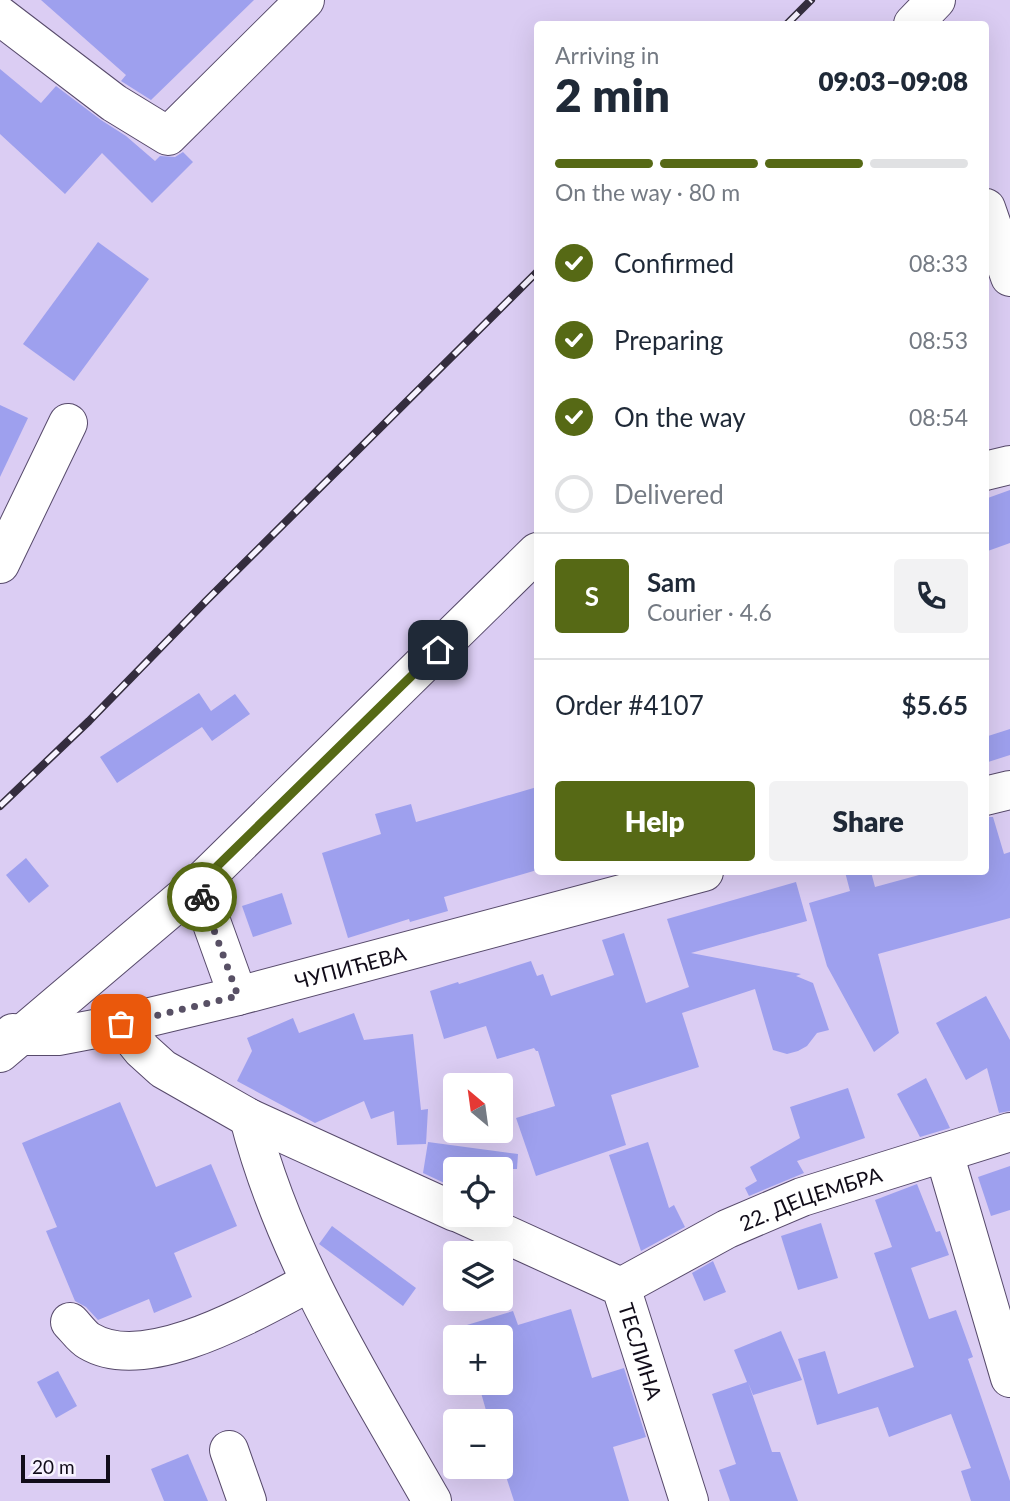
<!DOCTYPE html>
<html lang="en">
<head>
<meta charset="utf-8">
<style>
  body { margin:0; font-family:Lato,sans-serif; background:#f2f2f3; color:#1f2937; height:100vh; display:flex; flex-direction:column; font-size:26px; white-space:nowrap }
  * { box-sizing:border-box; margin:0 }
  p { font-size:23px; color:#747a83 }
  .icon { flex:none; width:38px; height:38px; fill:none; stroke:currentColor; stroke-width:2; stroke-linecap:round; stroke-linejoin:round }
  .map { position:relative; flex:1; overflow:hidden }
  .panel { position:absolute; left:534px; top:21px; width:455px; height:854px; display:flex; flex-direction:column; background:#fff; border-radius:7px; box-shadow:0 7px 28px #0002 }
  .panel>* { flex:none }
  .needle { width:46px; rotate:331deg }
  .tools { position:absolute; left:443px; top:1073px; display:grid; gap:14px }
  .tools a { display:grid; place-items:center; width:70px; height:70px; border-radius:7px; background:#fff; box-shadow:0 7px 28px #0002; font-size:35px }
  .scale { position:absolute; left:21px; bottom:18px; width:89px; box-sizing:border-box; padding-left:7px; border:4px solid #110c19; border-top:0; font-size:19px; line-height:24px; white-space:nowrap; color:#110c19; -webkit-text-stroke:5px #f7f3ff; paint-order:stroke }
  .pin { position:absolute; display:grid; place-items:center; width:60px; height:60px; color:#fff; margin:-30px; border-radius:14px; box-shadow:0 4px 10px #0006 }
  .courier { position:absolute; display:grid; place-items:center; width:70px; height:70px; margin:-35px; border:5px solid #566915; border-radius:50%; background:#fff; color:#222; box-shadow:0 2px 9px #0007 }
  .headline em { font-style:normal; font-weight:800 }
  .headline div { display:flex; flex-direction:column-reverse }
  .headline { display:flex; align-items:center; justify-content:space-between; height:119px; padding:0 21px }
  h1 { font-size:46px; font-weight:800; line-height:52px }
  .bar { display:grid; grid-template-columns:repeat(4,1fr); gap:10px 7px; align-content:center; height:84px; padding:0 21px }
  .bar i { height:9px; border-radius:5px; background:#e0e1e3 }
  .bar .selected { background:#566915 }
  .bar p { grid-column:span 4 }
  .line { display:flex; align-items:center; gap:18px; padding:0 21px; border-top:2px solid #e0e1e3 }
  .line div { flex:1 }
  .round { display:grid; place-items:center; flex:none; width:74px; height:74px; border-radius:7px; background:#f2f2f3 }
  ol { padding:0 21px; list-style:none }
  li { display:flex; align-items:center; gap:21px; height:77px }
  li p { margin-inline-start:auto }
  li .icon { padding:7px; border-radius:50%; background:#566915; color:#fff; stroke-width:4 }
  li:last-child { color:#747a83 }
  li i { width:38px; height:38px; border:4px solid #e0e1e3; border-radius:50% }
  .cta { display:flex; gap:14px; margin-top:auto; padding:14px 21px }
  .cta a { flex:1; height:80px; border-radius:7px; background:#566915; color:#fff; font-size:28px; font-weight:800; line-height:80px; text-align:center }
  .cta a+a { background:#f2f2f3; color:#1f2937 }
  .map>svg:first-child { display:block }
  .building { fill:#9ea0ee }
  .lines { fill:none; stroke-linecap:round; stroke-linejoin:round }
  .minor-casing { stroke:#574a6b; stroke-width:40 }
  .minor { stroke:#fff; stroke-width:38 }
  .rail-casing { stroke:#342d3e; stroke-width:8 }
  .rail { stroke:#f7f3ff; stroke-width:5; stroke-dasharray:16; stroke-linecap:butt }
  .done { stroke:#585065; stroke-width:7; stroke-dasharray:0 12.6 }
  .route { stroke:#566915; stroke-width:9 }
  .labels { text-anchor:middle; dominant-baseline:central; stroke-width:5; stroke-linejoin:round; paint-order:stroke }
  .street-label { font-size:21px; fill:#110c19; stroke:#f7f3ff }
</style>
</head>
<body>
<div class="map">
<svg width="1010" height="1501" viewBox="0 0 1010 1501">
  <rect width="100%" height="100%" fill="#dbcdf3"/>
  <g class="building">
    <path d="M41 0H254L151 100 121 81 126 75Z"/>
    <path d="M0 69 41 103 56 86 101 120 126 136 155 161 160 156 175 157 183 152 193 162 152 203 102 153 65 194 0 134Z"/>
    <path d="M98 242 149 279 74 381 23 344Z"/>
    <path d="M0 405 28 418 0 477Z"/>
    <path d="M1010 490V543L985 552V499Z"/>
    <path d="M199 693 211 711 235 694 250 714 212 741 202 727 117 783 100 757Z"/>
    <path d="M1010 729V755L985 763V737Z"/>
    <path d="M537 787V870L444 897 448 911 410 922 409 919 348 938 322 853 381 834 375 814 411 804 416 822Z"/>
    <path d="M985 817H993L1004 854 1010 852V918L878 954 899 1033 874 1052 827 966 809 903 850 891 845 872H871L875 887 930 872H985Z"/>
    <path d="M26 858 49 886 29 903 6 875Z"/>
    <path d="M796 882 807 921 691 953 801 974 796 976 813 983 829 1030 817 1033 807 1046 798 1051 787 1054 773 1050 755 989 682 1013 699 1067 611 1095 626 1145 536 1176 516 1118 555 1106 538 1051H536L534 1048 497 1059 486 1026 444 1039 430 991 458 982 459 984 531 961 537 976 543 974 551 996 614 975 602 940 624 933 646 1003 689 987 667 919Z"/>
    <path d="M282 893 292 924 253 937 242 906Z"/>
    <path d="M986 996 1010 1040V1111L999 1113 987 1068 966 1080 936 1023Z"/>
    <path d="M354 1013 364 1040 413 1034 421 1110 428 1109 426 1144 397 1145 394 1111 371 1119 364 1101 315 1123 237 1081 252 1051 247 1038 293 1018 299 1033Z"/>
    <path d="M926 1078 950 1128 920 1137 897 1094Z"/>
    <path d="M848 1088 865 1138 797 1161 804 1173 749 1196 745 1188 757 1181 750 1167 800 1138 790 1107Z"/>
    <path d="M120 1102 156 1187 211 1164 237 1226 174 1253 192 1297 154 1313 149 1299 98 1320 86 1307 75 1301 46 1231 57 1227 22 1143Z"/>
    <path d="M428 1142 518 1154 517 1169H455V1188L423 1173Z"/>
    <path d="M648 1142 669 1208 674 1205 685 1227 641 1251 609 1155Z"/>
    <path d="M1010 1166V1210L991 1216 978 1177Z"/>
    <path d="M917 1184 936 1232 940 1231 949 1255 911 1268 929 1319 956 1310 973 1357 968 1359 1010 1481V1501H971L961 1471 971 1468 951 1414 889 1437 878 1407 817 1425 798 1359 825 1351 838 1394 914 1367 874 1253 892 1247 875 1200Z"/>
    <path d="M821 1223 838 1278 798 1290 781 1236Z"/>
    <path d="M332 1226 416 1288 403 1306 319 1244Z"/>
    <path d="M713 1261 726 1292 704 1301 692 1273Z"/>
    <path d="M571 1309 592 1378 624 1368 646 1437 613 1447 629 1501H514L500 1458V1421H489L478 1382H500V1337H448L447 1331 513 1311 518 1325Z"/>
    <path d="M781 1331 802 1380 753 1395 748 1382 772 1452H780L798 1501H730L719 1470 736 1464 712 1394 747 1382 734 1350Z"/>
    <path d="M58 1371 77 1406 56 1418 37 1382Z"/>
    <path d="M188 1454 208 1501H164L151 1469Z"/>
  </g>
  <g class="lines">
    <g class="minor-casing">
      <g id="minor">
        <path d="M0 16 114 103 168 136 305 0"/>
        <path d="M913 24 936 0"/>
        <path d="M986 208 1010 277"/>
        <path d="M985 471 1010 465"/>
        <path d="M0 564 68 423"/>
        <path d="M985 796 1010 790"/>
        <path d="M198 885 238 996"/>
        <path d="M121 1024 142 1050 163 1069 249 1118 455 1212"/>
        <path id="s1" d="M13 1033 21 1036H58L121 1024 238 996 704 872"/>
        <path d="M0 1053 198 885 537 552"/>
        <path d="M249 1118C284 1256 362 1378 432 1501"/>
        <path d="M944 1153 1010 1378"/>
        <path id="s2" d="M461 1214 621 1287 689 1501"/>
        <path id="s3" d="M621 1287 727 1229 802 1197 1010 1132"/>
        <path d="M70 1322C76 1328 82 1337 89 1341 147 1376 258 1309 310 1282"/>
        <path d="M229 1450 247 1501"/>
      </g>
    </g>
    <use href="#minor" class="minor"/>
    <g class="rail-casing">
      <g id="rail">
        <path d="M787 24 811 0"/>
        <path d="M0 806 89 721 206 601 537 272"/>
      </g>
    </g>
    <use href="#rail" class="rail"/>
  </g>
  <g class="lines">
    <path class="done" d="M121 1024 238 996 202 897"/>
    <path class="route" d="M202 897 198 885 438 650"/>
  </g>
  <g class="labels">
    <g class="street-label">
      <text stroke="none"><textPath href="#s1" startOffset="346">ЧУПИЋЕВА</textPath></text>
      <text stroke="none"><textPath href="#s3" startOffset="210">22. ДЕЦЕМБРА</textPath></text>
      <text stroke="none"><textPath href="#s2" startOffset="243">ТЕСЛИНА</textPath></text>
    </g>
  </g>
</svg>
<div class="tools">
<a><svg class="needle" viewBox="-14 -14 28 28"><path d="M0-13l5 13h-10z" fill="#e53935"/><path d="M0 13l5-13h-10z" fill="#747a83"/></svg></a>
<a><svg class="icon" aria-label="locate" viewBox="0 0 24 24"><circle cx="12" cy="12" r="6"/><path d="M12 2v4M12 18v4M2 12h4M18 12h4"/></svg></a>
<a><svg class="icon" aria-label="layers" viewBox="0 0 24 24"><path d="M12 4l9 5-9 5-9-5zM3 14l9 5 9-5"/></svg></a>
<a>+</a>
<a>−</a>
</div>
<div class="scale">20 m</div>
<div class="pin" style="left:121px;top:1024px;background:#ea580c"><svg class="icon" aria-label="bag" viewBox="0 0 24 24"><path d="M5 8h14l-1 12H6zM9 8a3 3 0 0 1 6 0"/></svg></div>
<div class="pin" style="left:438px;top:650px;background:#1f2937"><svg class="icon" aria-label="home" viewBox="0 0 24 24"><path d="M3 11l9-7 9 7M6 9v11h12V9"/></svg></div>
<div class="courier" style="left:202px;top:897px"><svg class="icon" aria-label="bike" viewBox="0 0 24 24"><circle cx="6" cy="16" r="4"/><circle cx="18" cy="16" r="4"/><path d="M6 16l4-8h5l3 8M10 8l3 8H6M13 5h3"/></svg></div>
<section class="panel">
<div class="headline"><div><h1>2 min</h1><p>Arriving in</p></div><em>09:03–09:08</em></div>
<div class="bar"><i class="selected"></i><i class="selected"></i><i class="selected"></i><i></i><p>On the way · 80 m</p></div>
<ol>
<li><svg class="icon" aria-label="check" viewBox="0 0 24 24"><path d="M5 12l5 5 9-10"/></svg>Confirmed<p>08:33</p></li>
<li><svg class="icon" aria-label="check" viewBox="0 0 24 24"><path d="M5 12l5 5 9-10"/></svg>Preparing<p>08:53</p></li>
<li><svg class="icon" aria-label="check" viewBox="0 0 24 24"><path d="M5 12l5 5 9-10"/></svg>On the way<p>08:54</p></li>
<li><i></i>Delivered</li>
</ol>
<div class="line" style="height:126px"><b class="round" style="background:#566915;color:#fff">S</b><div><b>Sam</b><p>Courier · 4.6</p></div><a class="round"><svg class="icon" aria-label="phone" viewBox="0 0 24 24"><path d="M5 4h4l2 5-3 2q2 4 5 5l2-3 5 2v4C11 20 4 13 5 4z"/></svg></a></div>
<div class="line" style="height:91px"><div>Order #4107</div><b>$5.65</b></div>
<div class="cta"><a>Help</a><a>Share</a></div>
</section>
</div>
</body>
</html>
